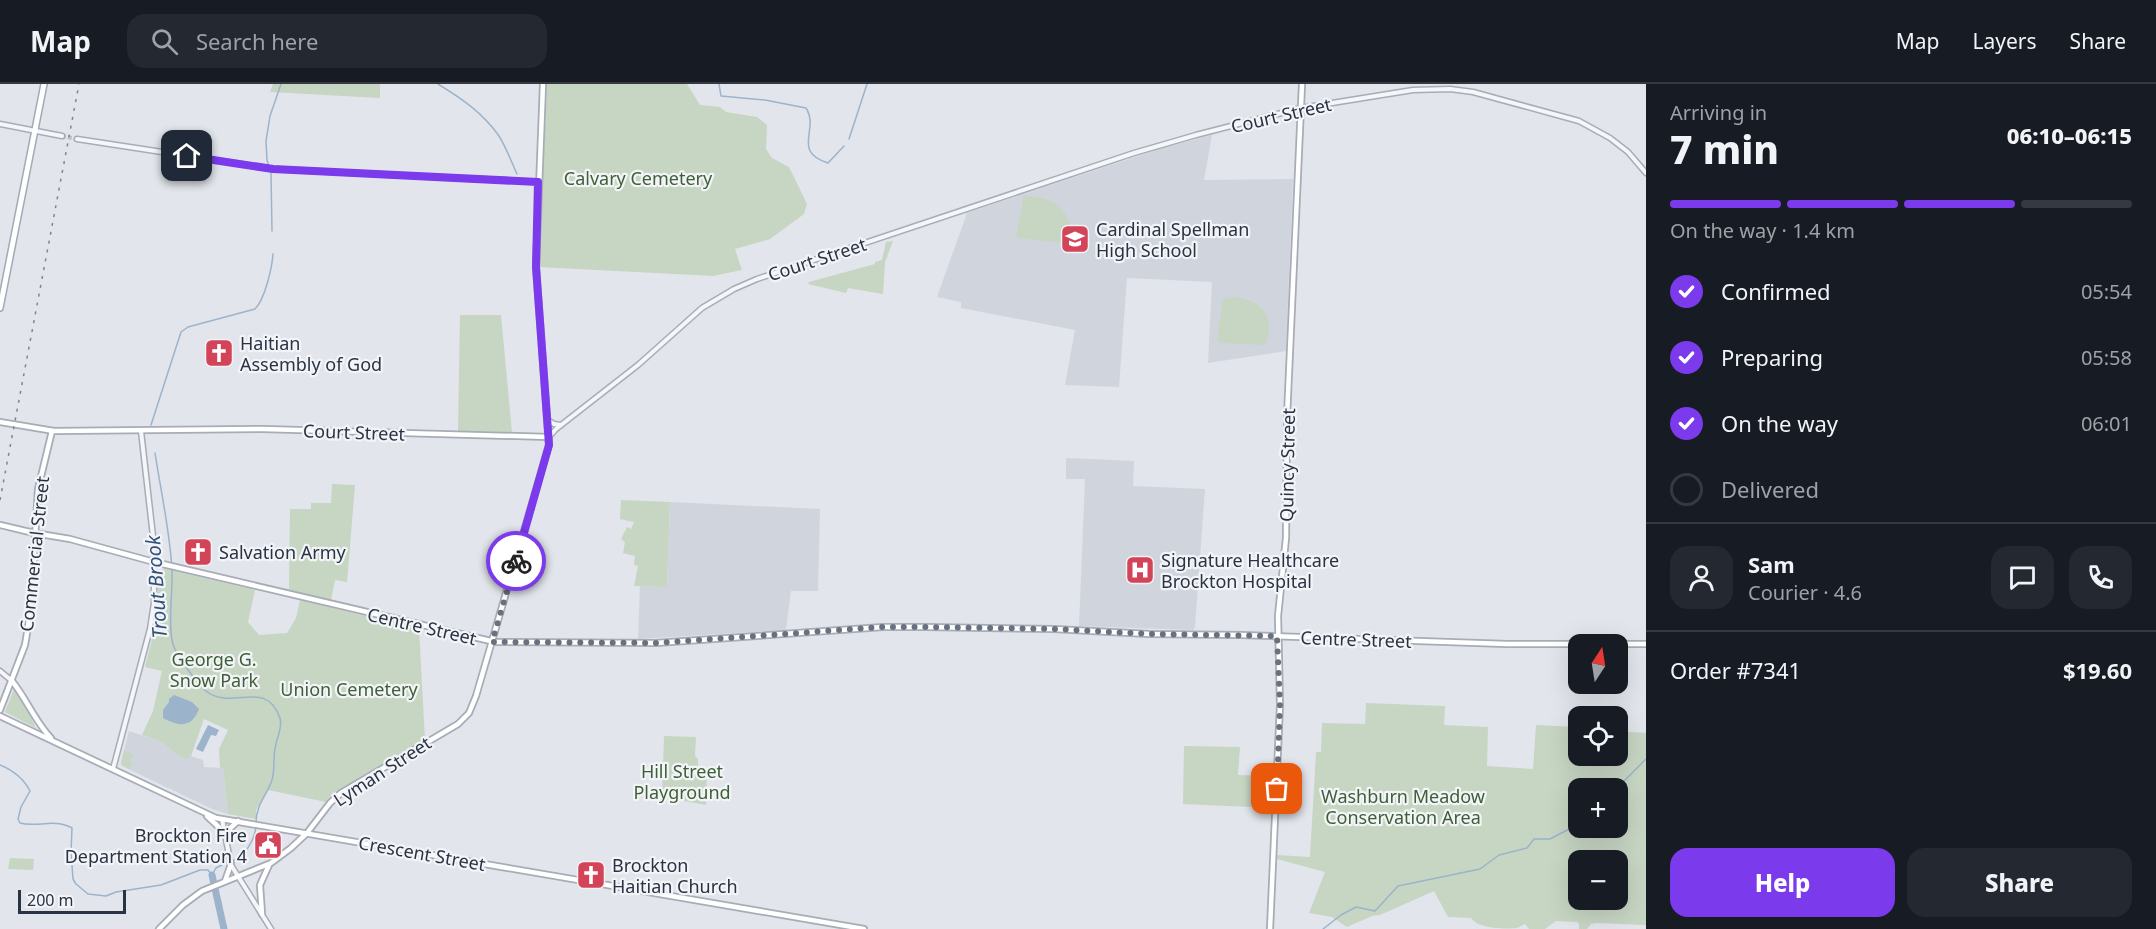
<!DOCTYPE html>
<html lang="en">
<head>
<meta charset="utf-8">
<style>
  body { margin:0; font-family:"Noto Sans",sans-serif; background:#242831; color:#f1f3f6; height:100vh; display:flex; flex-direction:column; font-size:22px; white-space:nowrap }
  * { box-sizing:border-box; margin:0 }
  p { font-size:20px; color:#9ea1a6 }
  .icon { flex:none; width:33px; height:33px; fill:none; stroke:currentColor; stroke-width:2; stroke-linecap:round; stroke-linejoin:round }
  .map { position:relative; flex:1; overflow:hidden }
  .details { display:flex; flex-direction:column; background:#171b24; width:510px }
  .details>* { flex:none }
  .needle { width:39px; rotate:12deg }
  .controls { position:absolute; left:1568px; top:550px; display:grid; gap:12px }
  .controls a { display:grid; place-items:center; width:60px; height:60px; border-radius:12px; background:#171b24; box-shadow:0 6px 24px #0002; font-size:30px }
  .scale { position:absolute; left:18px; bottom:15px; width:108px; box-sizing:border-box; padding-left:6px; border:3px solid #293344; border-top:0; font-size:16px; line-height:21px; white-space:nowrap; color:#293344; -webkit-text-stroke:4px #f2f4f8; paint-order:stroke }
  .pin { position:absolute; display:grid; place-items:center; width:51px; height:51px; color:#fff; margin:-26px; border-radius:12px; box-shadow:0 3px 9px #0006 }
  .courier { position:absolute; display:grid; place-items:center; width:60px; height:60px; margin:-30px; border:4px solid #7c3aed; border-radius:50%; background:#fff; color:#222; box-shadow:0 2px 8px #0007 }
  .headline em { font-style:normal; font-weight:800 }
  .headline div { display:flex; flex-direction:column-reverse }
  .headline { display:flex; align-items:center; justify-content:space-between; height:102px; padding:0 24px }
  h1 { font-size:39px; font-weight:800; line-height:45px }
  .bar { display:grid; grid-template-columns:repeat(4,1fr); gap:9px 6px; align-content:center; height:72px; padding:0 24px }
  .bar i { height:8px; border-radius:4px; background:#363941 }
  .bar .current { background:#7c3aed }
  .bar p { grid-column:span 4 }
  .line { display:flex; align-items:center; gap:15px; padding:0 24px; border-top:2px solid #363941 }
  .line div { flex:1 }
  .round { display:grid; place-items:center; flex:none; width:63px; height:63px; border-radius:18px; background:#242831 }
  ol { padding:0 24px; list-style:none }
  li { display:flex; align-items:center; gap:18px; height:66px }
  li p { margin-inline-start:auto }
  li .icon { padding:6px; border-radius:50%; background:#7c3aed; color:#fff; stroke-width:4 }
  li:last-child { color:#9ea1a6 }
  li i { width:33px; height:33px; border:3px solid #363941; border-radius:50% }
  .action { display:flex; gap:12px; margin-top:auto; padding:12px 24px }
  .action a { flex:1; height:69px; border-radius:18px; background:#7c3aed; color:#fff; font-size:24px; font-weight:800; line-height:69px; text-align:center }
  .action a+a { background:#242831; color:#f1f3f6 }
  header { display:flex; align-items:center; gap:36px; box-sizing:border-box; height:84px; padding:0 30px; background:#171b24; border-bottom:2px solid #363941 }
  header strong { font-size:28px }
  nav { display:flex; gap:33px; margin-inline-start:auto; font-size:21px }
  .search { width:420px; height:54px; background:#242831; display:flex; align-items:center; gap:15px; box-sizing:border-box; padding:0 21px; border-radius:18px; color:#9ea1a6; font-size:22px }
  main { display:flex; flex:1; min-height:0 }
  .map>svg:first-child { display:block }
  .built { fill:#d0d5dd }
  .green { fill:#c7d5c3; fill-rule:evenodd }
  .water { fill:#9cb3cc }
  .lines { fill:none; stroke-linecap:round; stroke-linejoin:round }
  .stream { stroke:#9cb3cc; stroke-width:1.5 }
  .river { stroke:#9cb3cc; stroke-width:7 }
  .tertiary-tunnel { stroke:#bdc1ca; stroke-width:4; stroke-dasharray:4 2; stroke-linecap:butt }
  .tertiary-casing { stroke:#a7acb6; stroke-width:7 }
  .secondary-casing { stroke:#a7acb6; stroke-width:8 }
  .primary-casing { stroke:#a1aab7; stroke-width:8 }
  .tertiary { stroke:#f5f6f9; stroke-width:4 }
  .secondary { stroke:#fff; stroke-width:4.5 }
  .primary { stroke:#fff; stroke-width:5 }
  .rail { stroke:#7b8595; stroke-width:1.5; stroke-dasharray:3 6; stroke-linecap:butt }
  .done { stroke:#6a717e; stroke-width:6; stroke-dasharray:0 10.8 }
  .route { stroke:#7c3aed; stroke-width:8 }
  .labels { text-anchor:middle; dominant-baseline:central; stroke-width:4.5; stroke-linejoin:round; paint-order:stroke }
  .street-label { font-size:18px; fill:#293344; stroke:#f2f4f8 }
  .park-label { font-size:18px; fill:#3e6036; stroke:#f2f4f8 }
  .poi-label { font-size:18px; fill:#293344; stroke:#f2f4f8; text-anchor:start }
  .water-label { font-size:20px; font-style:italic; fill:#325179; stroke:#f2f4f8 }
</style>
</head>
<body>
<header>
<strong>Map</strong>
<div class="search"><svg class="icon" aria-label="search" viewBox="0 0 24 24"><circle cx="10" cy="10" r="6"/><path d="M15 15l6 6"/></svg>Search here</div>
<nav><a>Map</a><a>Layers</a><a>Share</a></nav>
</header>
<main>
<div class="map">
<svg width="1646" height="845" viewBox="0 0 1646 845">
  <rect width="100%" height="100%" fill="#e2e5eb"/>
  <g class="built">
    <path d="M1212 51 1204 96 1293 95 1286 267 1208 279 1212 198 1127 194 1119 303 1065 301 1075 246 961 224V218L937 213 967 129 1159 65Z"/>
    <path d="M1066 374 1134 377 1133 402 1205 405 1195 543 1193 546 1079 542 1085 395H1066Z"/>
    <path d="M670 418 820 425 818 507H791L786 546 638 555 640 502 667 503Z"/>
    <path d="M129 647 162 658 173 668 186 674 191 672 203 676 204 683 223 684 228 730 212 725 122 682 121 678Z"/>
  </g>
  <g class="green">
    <path d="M273 0H380V14L270 8Z"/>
    <path d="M547 0H687L700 21 720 23 726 28 757 33 767 41 766 65 772 74 789 83 807 120 804 130 770 155 735 165 742 186 713 192 539 183Z"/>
    <path d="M1024 112C1056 112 1073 128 1072 160L1018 154 1016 152Z"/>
    <path d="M893 157 885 178 883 210 848 204 846 209 808 200 809 198 875 180V178L882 176 886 158Z"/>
    <path d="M1235 213C1263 216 1276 235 1265 261L1221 259 1217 256 1223 215Z"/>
    <path d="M460 231H501L512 349 458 348Z"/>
    <path d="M332 400 355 401 347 498 335 496 331 516 289 506 290 425H311V419H331Z"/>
    <path d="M621 416 670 418 667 503 634 502 638 482 634 481 635 472 623 469 625 458 621 455 627 443 631 445 634 438 620 435Z"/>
    <path d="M165 485 255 506 248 538 259 551 287 549 296 534 300 516 419 545 425 656 360 694 326 718 268 706 256 726V735L228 730 223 684H220L219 665 228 646 204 635 191 672 186 675 173 668 162 658 142 651 153 627 162 587 145 583 157 535 159 487Z"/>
    <path d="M14 605 24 619 36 644 5 628Z"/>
    <path d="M1366 619 1445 622 1444 641 1488 643 1487 682 1533 685 1536 641 1578 643V672H1617V647L1646 649V841L1596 839 1591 840 1587 845H1579V840L1577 838 1556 837 1545 845H1529L1525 840C1522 841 1520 843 1517 844 1505 845 1478 845 1471 834L1448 833 1434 807 1380 831 1372 832 1347 843 1332 833 1309 829 1325 788 1277 775V771L1310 773 1316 668H1321L1322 639 1365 640ZM1578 705H1617V744H1578ZM1578 777H1617V816H1578Z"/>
    <path d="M664 652 696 653 695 672 698 675V684L700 685 701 688H704L705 685H707L706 721 662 713Z"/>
    <path d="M1184 662 1240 663 1238 691 1275 692 1274 713H1252L1251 723 1183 720Z"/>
    <path d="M124 666 134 671 129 676 132 680 129 685 121 680Z"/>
    <path d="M10 774 34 775 33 786 8 785Z"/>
  </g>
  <g class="water">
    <path d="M174 611 192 618 199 625C192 644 179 643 163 634V626L169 618V615Z"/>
    <path d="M208 641 219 646 216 652 211 651 203 668 196 665Z"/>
  </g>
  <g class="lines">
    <g class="stream">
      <path d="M438 0C461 14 483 29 499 52 506 63 511 77 517 90"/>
      <path d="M719 0 721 12 765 16 806 24C820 46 791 67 828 79L844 62"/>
      <path d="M849 55 867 0"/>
      <path d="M272 147 271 89 267 76 266 57 270 32 281 0"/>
      <path d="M151 341 181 248 188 243 255 225C265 215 272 184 273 170"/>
      <path d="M155 369C161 408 170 448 172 486 173 507 167 546 174 563 178 573 198 601 206 607 232 628 265 593 280 634 283 644 276 655 275 665 273 675 275 686 272 696 267 711 256 721 256 738"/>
      <path d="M0 681C12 686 24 695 30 707L21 723 18 735 20 739C37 744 54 734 72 744L71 768 73 795 76 800 88 810 106 812 116 808 161 801 200 786H208L212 791 216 784 228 778"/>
      <path d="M1601 705 1607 702 1614 705"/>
      <path d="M1616 705 1646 675"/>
      <path d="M233 777C246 770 254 757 256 743"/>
      <path d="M1323 845 1341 831 1356 823 1375 827 1398 802 1480 785 1499 771 1527 764 1534 755H1550L1573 743 1578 733"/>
    </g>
    <path class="river" d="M212 791 224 845"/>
    <path class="tertiary-tunnel" d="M62 52 77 55"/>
    <g class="tertiary-casing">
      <g id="tertiary">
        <path d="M0 40 62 52"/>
        <path d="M77 55 273 85 538 98"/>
        <path d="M549 337 554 340 561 341"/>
        <path d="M549 353 556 345 638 281 702 224 734 205 757 195 1134 69 1196 51 1301 24 1413 6 1450 5 1473 8 1579 37 1610 54 1628 68 1646 89"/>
        <path d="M0 587 12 597"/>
        <path d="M113 685 150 545 154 519V461L141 347"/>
        <path d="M222 735 231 781 271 845"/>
      </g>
    </g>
    <g class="secondary-casing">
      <g id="secondary">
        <path d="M0 338 54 347 263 345 549 353"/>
        <path d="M0 441 34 449 70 455 154 478 495 558 656 559 883 543H925L1054 545 1149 550 1241 551 1507 560H1646"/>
        <path d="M12 597C26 614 36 639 51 654"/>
        <path d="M0 626 25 561 27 549 31 521 38 405 52 347"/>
        <path d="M0 632 216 734 864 845"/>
        <path d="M207 732 225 749 238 737"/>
        <path d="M225 797 231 780"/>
        <path d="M262 830 260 801 269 781"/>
        <path d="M159 845 183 821 202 807 271 779 291 764 307 749 330 719 341 709 458 640 469 629 476 612 549 361 536 183 543 0"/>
        <path d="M1270 845 1280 621 1278 532 1286 454 1287 333 1302 0"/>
      </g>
    </g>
    <g class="primary-casing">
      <path id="primary" d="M0 224 44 0"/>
    </g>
    <use href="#tertiary" class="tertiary"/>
    <use href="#secondary" class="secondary"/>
    <use href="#primary" class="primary"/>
    <path class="rail" d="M0 416 79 0"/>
  </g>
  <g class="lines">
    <path class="done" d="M516 477 492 558 656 559 883 543H925L1054 545 1149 550 1277 552 1280 621 1277 705"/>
    <path class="route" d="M187 72 273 85 538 98 536 183 549 361 516 477"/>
  </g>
  <defs>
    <g id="school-square" transform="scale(1.5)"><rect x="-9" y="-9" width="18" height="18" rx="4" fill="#d34459" stroke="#f2f4f8"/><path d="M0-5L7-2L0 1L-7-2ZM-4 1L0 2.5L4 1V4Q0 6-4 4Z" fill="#fff"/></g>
    <g id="church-square" transform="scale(1.5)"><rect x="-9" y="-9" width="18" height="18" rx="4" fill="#d34459" stroke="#f2f4f8"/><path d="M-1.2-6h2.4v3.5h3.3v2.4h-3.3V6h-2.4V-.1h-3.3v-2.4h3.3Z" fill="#fff"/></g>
    <g id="hospital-square" transform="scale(1.5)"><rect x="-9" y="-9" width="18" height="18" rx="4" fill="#d34459" stroke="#f2f4f8"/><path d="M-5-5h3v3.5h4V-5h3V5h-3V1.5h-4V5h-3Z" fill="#fff"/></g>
    <g id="civic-square" transform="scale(1.5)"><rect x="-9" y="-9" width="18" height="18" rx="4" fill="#d34459" stroke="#f2f4f8"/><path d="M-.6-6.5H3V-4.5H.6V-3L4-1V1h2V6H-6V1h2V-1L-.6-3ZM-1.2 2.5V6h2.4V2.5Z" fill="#fff"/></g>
  </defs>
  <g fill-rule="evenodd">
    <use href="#school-square" x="1075" y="155"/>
    <use href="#church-square" x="219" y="269"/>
    <use href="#church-square" x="198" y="468"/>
    <use href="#hospital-square" x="1140" y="486"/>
    <use href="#civic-square" x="268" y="761"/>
    <use href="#church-square" x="591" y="791"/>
  </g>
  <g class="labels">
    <g class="street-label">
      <text transform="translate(1281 31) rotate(-13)">Court Street</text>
      <text transform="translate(817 175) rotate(-18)">Court Street</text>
      <text transform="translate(354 348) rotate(2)">Court Street</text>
      <text transform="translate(1287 381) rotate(-89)">Quincy Street</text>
      <text transform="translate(34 470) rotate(-84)">Commercial Street</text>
      <text transform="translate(422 542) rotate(13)">Centre Street</text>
      <text transform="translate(1356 555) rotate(2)">Centre Street</text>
      <text transform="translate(382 687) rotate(-33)">Lyman Street</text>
      <text transform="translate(422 769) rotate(10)">Crescent Street</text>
    </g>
    <g class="park-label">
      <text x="638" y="94">Calvary Cemetery</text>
      <text x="214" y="575">George G.<tspan x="214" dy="21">Snow Park</tspan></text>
      <text x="349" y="605">Union Cemetery</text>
      <text x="682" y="687">Hill Street<tspan x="682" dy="21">Playground</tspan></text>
      <text x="1403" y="712">Washburn Meadow<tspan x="1403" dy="21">Conservation Area</tspan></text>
    </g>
    <g class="poi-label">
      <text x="1096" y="145">Cardinal Spellman<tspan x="1096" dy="21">High School</tspan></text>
      <text x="240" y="259">Haitian<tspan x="240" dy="21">Assembly of God</tspan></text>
      <text x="219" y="468">Salvation Army</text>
      <text x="1161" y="476">Signature Healthcare<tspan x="1161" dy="21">Brockton Hospital</tspan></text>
      <text x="247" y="751" text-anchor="end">Brockton Fire<tspan x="247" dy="21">Department Station 4</tspan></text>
      <text x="612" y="781">Brockton<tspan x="612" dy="21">Haitian Church</tspan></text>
    </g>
    <g class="water-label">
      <text transform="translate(156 503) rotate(-94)">Trout Brook</text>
    </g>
  </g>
</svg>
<div class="controls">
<a><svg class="needle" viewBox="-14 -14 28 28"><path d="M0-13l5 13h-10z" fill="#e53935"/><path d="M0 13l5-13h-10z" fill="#9ea1a6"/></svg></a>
<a><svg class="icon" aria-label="locate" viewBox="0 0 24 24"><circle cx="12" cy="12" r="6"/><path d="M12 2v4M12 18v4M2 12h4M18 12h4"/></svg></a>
<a>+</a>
<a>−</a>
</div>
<div class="scale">200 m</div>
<div class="pin" style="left:1277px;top:705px;background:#ea580c"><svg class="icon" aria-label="bag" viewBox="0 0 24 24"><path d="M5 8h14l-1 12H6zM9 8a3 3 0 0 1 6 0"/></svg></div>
<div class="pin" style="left:187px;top:72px;background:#1f2937"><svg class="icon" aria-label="home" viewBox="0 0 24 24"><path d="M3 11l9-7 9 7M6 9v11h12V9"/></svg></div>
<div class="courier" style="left:516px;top:477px"><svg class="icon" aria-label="bike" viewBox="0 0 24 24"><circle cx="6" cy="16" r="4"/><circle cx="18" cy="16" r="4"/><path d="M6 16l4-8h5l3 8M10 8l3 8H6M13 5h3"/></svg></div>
</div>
<section class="details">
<div class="headline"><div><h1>7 min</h1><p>Arriving in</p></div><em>06:10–06:15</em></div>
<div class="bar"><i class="current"></i><i class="current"></i><i class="current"></i><i></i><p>On the way · 1.4 km</p></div>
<ol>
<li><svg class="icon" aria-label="check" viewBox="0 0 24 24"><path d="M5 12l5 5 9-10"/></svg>Confirmed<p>05:54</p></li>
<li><svg class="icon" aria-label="check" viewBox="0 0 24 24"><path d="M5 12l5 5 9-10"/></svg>Preparing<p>05:58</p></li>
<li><svg class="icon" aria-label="check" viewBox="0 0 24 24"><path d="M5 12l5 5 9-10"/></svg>On the way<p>06:01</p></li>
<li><i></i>Delivered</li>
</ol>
<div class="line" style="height:108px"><a class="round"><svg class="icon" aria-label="person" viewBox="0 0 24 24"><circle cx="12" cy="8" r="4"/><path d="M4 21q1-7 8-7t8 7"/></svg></a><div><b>Sam</b><p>Courier · 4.6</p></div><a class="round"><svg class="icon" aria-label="chat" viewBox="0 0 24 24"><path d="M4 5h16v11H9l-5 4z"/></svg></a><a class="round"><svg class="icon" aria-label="phone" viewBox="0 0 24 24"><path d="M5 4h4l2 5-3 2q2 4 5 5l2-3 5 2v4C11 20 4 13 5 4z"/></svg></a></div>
<div class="line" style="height:78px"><div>Order #7341</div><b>$19.60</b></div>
<div class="action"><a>Help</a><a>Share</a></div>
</section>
</main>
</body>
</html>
